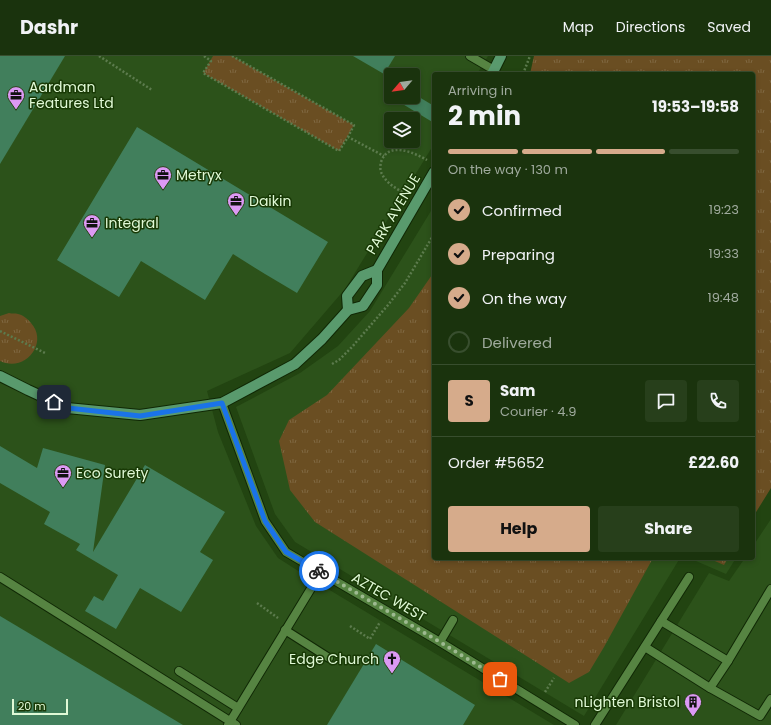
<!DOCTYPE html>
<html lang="en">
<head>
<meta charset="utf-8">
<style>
  body { margin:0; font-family:Poppins,sans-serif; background:#273f1b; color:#f1f3f6; height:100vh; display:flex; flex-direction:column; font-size:15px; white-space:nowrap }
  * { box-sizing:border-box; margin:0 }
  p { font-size:13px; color:#9faa9d }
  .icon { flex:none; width:22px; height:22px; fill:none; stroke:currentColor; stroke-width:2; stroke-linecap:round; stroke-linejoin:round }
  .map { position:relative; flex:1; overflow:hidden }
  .sheet { position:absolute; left:432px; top:16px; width:323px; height:488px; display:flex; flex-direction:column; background:#1a330d; border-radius:4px; box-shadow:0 2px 6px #0003,0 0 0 1px #384e2e }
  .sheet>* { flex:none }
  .needle { width:26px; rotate:241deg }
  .controls { position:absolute; left:384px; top:12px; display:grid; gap:8px }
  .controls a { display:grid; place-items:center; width:36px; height:36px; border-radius:4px; background:#1a330d; box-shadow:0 2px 6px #0003,0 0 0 1px #384e2e; font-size:20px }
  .scale { position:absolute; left:12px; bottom:10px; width:56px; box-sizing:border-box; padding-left:4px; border:2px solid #e0f9d6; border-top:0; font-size:11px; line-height:14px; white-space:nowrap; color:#e0f9d6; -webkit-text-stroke:3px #183905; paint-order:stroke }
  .pin { position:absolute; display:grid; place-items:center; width:34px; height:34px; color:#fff; margin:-17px; border-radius:8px; box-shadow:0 2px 6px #0006 }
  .courier { position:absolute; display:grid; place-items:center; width:40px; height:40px; margin:-20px; border:3px solid #1a73e8; border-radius:50%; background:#fff; color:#222; box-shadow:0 1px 5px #0007 }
  .summary em { font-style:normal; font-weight:700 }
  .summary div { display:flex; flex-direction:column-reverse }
  .summary { display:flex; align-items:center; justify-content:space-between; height:68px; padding:0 16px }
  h1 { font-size:26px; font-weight:700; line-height:30px }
  .bar { display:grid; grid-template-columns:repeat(4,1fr); gap:6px 4px; align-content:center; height:48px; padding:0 16px }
  .bar i { height:5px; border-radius:3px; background:#384e2e }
  .bar .on { background:#d6ab8b }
  .bar p { grid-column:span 4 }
  .line { display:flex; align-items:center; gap:10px; padding:0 16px; border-top:1px solid #384e2e }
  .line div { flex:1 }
  .round { display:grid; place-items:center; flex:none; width:42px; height:42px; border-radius:4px; background:#273f1b }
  ol { padding:0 16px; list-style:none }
  li { display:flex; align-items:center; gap:12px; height:44px }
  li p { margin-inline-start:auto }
  li .icon { padding:4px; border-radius:50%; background:#d6ab8b; color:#111; stroke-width:4 }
  li:last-child { color:#9faa9d }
  li i { width:22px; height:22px; border:2px solid #384e2e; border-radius:50% }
  .cta { display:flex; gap:8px; margin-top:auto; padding:8px 16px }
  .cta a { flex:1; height:46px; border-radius:4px; background:#d6ab8b; color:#111; font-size:16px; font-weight:700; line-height:46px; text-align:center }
  .cta a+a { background:#273f1b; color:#f1f3f6 }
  header { display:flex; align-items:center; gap:24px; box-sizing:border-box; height:56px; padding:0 20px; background:#1a330d; border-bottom:1px solid #384e2e }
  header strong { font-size:19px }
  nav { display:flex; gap:22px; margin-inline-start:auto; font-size:14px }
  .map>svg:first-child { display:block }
  .built { fill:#2c521a; fill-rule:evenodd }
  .grass { fill:url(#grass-tufts) }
  .building { fill:#417f5c }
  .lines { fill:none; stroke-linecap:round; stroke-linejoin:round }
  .lane-casing { stroke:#102805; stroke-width:10 }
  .secondary-casing { stroke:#102805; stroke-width:12 }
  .path { stroke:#5c7b4d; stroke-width:2.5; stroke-dasharray:2 2; stroke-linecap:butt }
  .lane { stroke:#568442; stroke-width:8 }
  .secondary { stroke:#599a6d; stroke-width:10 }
  .done { stroke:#9eba91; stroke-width:4; stroke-dasharray:0 7.2 }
  .route { stroke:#1a73e8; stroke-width:5 }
  .labels { text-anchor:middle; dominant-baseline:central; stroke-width:3; stroke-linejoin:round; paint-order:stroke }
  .poi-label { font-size:14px; fill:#e0f9d6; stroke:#183905; text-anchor:start }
  .street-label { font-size:14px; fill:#e0f9d6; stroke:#183905 }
</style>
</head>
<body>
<header>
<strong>Dashr</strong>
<nav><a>Map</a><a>Directions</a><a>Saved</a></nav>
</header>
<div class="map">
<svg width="771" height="669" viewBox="0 0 771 669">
  <defs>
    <pattern id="grass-tufts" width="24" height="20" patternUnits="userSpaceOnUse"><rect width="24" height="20" fill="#6a4e22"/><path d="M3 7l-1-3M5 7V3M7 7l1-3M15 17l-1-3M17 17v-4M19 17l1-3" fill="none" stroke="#7f6841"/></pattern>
  </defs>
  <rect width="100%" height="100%" fill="#241"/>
  <g class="built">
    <path d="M0 0H488L477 18H434V88L345 233 290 297 207 335 218 376 256 470 278 502 303 518 554 669H0ZM391 19H413V41H391ZM391 63H413V85H391Z"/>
    <path d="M434 150V502H680L584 660 295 486 275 458 236 351 300 317 338 290 370 255Z"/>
    <path d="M771 463V669H616L709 517 729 525 745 502H753V490Z"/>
    <path d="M689 502H736L726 518Z"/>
  </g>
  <g class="grass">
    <path d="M213 0H232L354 69 339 95 203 17Z"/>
    <path d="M534 0H771V432L753 461V18H530Z"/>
    <path d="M434 216V502H653L604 591 589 616 569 627 315 466 290 434 279 385 289 364 327 339 409 252Z"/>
    <path d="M9 257C12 258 15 257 18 258 23 259 28 263 31 267 49 287 25 317 0 305V260Z"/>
    <path d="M708 502H728L724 509Z"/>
  </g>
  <g class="building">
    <path d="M0 0H65L0 108Z"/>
    <path d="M353 0H395L384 18Z"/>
    <path d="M391 41H419L434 50V67Z"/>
    <path d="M137 71 328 186 297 237 265 218 233 198 205 244 141 205 119 241 57 204Z"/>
    <path d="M0 390 37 412 43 392 105 409 93 496 145 409 225 456 200 496 213 504 181 556 140 532 116 573 85 555 94 540 103 545 118 519 76 494 80 488 44 468 50 456 0 427Z"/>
    <path d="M0 560 183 669H0Z"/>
    <path d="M376 588 475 649 463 669H327Z"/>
  </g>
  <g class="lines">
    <g class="lane-casing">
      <g id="lane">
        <path d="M470 0 494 14"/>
        <path d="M222 347 265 465 286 496 440 586 575 669"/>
        <path d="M0 521 236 669"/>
        <path d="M285 574 329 602"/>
        <path d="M440 586 453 564"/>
        <path d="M645 591 710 632 728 605 661 565"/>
        <path d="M728 605 771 533"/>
        <path d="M179 615 238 652"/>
        <path d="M710 632 760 660 771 643"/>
        <path d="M228 669 321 516"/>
        <path d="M595 669 689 521"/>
      </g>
    </g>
    <g class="secondary-casing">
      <g id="secondary">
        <path d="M492 18 501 0"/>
        <path d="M348 254 347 240 362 220 377 214"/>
        <path d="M0 320 28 334 67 352 140 359 222 347 295 308 322 283 348 254 363 250 377 229V214L434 116"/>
      </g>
    </g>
    <g class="path">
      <path d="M99 0 152 34"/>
      <path d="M204 0 211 5 203 17 339 95 348 81 384 100"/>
      <path d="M232 0 354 69 348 81"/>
      <path d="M523 18 530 0"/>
      <path d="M406 138C397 133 387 128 382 118 380 115 380 110 381 106 388 85 413 96 427 104"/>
      <path d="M0 275 45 297"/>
      <path d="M332 308 339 304 352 291 388 249 405 227 434 178"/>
      <path d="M257 547 278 562"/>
      <path d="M350 570 370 583 380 566"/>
      <path d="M545 636 554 622"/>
    </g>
    <use href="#lane" class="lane"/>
    <use href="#secondary" class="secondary"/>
  </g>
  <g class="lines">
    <path class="done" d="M319 515 440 586 500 623"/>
    <path class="route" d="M54 346 68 352 140 360 222 347 265 465 286 496 319 515"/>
  </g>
  <defs>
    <g id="office-pin" transform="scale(0.9)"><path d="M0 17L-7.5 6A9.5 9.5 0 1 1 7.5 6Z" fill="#dc99f4" stroke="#183905"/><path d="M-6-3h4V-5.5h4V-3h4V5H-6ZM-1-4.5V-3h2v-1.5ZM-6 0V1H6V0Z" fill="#111"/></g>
    <g id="church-pin" transform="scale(0.9)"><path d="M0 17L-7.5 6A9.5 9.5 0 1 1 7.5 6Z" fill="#dc99f4" stroke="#183905"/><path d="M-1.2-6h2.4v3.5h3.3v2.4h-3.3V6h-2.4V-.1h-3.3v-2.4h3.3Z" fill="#111"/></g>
    <g id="building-pin" transform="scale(0.9)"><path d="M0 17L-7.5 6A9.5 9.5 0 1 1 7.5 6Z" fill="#dc99f4" stroke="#183905"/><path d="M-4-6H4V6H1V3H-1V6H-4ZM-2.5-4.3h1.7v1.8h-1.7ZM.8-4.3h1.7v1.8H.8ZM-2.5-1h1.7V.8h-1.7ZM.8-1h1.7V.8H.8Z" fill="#111"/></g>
  </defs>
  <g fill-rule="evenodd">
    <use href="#office-pin" x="16" y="39"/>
    <use href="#office-pin" x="163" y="119"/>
    <use href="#office-pin" x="236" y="145"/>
    <use href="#office-pin" x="92" y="167"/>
    <use href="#office-pin" x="63" y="417"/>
    <use href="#church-pin" x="392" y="603"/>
    <use href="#building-pin" x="693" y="646"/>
  </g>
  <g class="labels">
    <g class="poi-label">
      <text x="29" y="31">Aardman<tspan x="29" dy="16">Features Ltd</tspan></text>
      <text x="176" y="119">Metryx</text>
      <text x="249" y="145">Daikin</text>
      <text x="105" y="167">Integral</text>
      <text x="76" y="417">Eco Surety</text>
      <text x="379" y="603" text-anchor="end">Edge Church</text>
      <text x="680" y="646" text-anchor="end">nLighten Bristol</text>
    </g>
    <g class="street-label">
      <text transform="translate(393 158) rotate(-59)">PARK AVENUE</text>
      <text transform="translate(389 541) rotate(30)">AZTEC WEST</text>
    </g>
  </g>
</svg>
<div class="controls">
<a><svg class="needle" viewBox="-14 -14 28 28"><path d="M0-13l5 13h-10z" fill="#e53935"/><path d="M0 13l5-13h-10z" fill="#9faa9d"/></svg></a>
<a><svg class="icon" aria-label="layers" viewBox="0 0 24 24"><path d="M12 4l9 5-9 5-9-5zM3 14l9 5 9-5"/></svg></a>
</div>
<div class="scale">20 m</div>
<div class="pin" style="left:500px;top:623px;background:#ea580c"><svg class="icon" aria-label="bag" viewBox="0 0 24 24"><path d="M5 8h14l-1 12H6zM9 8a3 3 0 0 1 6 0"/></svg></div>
<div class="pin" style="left:54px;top:346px;background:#1f2937"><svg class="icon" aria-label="home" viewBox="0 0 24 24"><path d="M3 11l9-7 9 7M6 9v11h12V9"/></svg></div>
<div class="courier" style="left:319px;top:515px"><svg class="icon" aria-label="bike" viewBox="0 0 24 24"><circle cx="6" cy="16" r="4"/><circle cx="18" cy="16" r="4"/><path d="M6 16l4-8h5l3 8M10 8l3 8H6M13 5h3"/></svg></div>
<section class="sheet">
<div class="summary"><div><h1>2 min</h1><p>Arriving in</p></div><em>19:53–19:58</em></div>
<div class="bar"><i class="on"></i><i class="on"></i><i class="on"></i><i></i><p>On the way · 130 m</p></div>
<ol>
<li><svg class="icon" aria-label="check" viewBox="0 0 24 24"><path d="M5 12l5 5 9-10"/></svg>Confirmed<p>19:23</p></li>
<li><svg class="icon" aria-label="check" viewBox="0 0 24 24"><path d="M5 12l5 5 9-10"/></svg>Preparing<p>19:33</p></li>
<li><svg class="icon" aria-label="check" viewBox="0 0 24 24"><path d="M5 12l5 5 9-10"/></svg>On the way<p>19:48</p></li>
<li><i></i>Delivered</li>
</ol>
<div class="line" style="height:72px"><b class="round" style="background:#d6ab8b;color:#111">S</b><div><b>Sam</b><p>Courier · 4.9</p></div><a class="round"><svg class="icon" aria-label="chat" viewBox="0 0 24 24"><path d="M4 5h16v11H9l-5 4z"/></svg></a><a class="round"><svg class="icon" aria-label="phone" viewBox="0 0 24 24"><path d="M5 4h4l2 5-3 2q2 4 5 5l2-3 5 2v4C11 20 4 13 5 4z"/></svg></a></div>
<div class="line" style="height:52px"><div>Order #5652</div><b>£22.60</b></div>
<div class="cta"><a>Help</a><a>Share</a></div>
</section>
</div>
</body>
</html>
